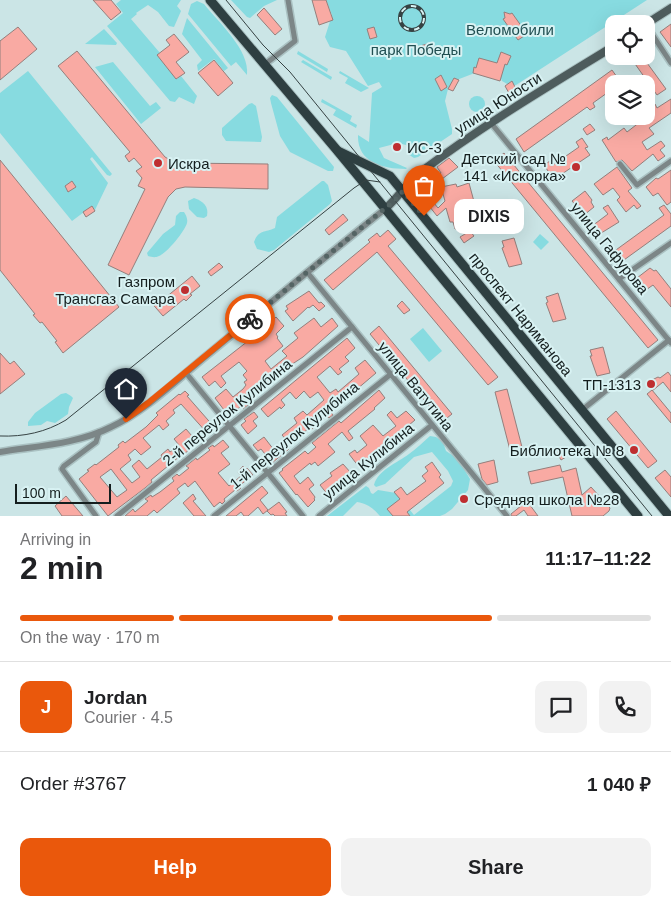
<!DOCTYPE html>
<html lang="en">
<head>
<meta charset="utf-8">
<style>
  body { margin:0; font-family:Helvetica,sans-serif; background:#f2f2f2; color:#202124; height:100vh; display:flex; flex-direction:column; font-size:19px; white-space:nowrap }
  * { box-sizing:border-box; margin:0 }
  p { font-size:16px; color:#757577 }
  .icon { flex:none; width:28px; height:28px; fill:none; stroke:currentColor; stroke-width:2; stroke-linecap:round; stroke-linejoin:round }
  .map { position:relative; height:516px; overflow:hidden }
  .panel { display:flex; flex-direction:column; background:#fff; flex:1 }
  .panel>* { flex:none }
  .fabs { position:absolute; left:605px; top:15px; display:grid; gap:10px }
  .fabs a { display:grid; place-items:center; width:50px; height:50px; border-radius:10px; background:#fff; box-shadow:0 5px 20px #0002; font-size:25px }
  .scale { position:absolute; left:15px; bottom:12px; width:96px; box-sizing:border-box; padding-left:5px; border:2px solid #141e1e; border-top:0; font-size:14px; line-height:18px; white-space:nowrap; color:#141e1e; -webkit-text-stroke:4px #d8f2f3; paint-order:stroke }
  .pin { position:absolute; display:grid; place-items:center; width:42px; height:42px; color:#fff; margin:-51px -21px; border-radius:50% 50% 50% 0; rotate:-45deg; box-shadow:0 0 5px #0007 }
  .pin .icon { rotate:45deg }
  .courier { position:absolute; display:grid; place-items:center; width:50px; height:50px; margin:-25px; border:4px solid #ea580c; border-radius:50%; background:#fff; color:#222; box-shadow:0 1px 6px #0007 }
  .bubble { position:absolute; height:35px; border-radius:10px; background:#fff; box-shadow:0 5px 20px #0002; font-size:16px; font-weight:700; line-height:35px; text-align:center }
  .overview em { font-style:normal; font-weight:700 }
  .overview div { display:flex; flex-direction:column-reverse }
  .overview { display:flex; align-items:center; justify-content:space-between; height:85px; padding:0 20px }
  h1 { font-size:32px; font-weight:700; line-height:38px }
  .bar { display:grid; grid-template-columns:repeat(4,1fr); gap:8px 5px; align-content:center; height:60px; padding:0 20px }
  .bar i { height:6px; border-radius:4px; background:#e0e0e0 }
  .bar .selected { background:#ea580c }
  .bar p { grid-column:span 4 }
  .line { display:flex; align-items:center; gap:12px; padding:0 20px; border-top:1px solid #e0e0e0 }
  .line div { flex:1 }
  .round { display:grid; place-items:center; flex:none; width:52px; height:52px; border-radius:10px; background:#f2f2f2 }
  .action { display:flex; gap:10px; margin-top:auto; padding:10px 20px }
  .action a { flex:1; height:58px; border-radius:10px; background:#ea580c; color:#fff; font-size:20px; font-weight:700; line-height:58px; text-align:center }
  .action a+a { background:#f2f2f2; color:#202124 }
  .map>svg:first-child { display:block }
  .green { fill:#87dbe0 }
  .building { fill:#f9aaa3; stroke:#947f7c; fill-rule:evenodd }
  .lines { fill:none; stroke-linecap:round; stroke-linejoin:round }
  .minor-casing { stroke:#aac1c2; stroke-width:8 }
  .tertiary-casing { stroke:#aac1c2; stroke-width:9 }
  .secondary-casing { stroke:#aac1c2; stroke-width:10 }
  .primary-casing { stroke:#aac1c2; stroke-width:11 }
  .minor { stroke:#7c8687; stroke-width:5 }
  .tertiary { stroke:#7c8687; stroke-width:6 }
  .secondary { stroke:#4e5c5d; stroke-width:8 }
  .primary { stroke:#2e3f41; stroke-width:9 }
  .tram { stroke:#364243; stroke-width:1 }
  .rail-casing { stroke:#364243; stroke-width:4 }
  .rail { stroke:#d8f2f3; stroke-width:2; stroke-dasharray:5.5; stroke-linecap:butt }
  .done { stroke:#546464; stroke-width:5; stroke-dasharray:0 9 }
  .route { stroke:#ea580c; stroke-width:6 }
  .poi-dot { fill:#be2e30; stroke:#d8f2f3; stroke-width:2 }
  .labels { text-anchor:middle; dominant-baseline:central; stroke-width:4; stroke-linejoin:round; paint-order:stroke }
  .park-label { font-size:15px; fill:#214f52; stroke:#d8f2f3 }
  .street-label { font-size:15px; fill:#141e1e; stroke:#d8f2f3 }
  .poi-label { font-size:15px; fill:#141e1e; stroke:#d8f2f3; text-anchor:end }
</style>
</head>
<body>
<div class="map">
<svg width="671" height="516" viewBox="0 0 671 516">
  <rect width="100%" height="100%" fill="#cbe5e6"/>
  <g class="green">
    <path d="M121 0H181L177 6 181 11 174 27 169 26 158 12 148 5 136 13 137 14 131 19 160 53 157 55 177 79 181 76 197 96 194 104 179 97 175 102 170 101 107 26 123 13 116 4Z"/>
    <path d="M231 0H277L264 6 250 18 247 17Z"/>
    <path d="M326 0H647L516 85H509L502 81 500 76 480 71 454 81 448 89 445 101 452 129V134L418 157 414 158 408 154V148L406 145 398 143 379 148 384 158 407 168 406 169C382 169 357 162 358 135L369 142 372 93 382 87 379 82 368 86 346 51 330 47 325 37 332 15Z"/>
    <path d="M197 1 204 4C219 23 250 50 247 75L236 62 231 66 188 14 191 4Z"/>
    <path d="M187 18 228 68 224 71 214 59 198 71 197 65 202 60 182 34Z"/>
    <path d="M104 29 117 43 116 45 85 44Z"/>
    <path d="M298 51 328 69 327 72 297 54Z"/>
    <path d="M303 60 332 77 331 80 301 62Z"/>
    <path d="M113 62 150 106 156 102 161 108 141 124 95 67Z"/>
    <path d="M28 71 112 174 110 176 107 175 92 157 90 159 108 183 95 210 92 206 72 221 0 133V93Z"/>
    <path d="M340 71 369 88 361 92 345 83 348 78 339 73Z"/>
    <path d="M272 95 277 97 334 167 333 171H328L290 152 280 136 271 103 270 98Z"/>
    <circle cx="477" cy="104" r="8"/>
    <path d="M322 99 352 116 350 121 357 125 356 128 333 115 336 110 321 102Z"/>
    <path d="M252 103 256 106 262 137 261 142 226 141 222 135V128L249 104Z"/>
    <path d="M322 181H324L328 185 332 201 330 204 274 250 269 252 257 249 254 242C259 229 265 233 275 228L277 217Z"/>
    <path d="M194 198C203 201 209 206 207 216L204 218 197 217 189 209 188 201Z"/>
    <path d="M180 212H184C186 215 188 219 187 223 185 231 167 253 159 256 155 258 152 257 148 256L147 253 163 234 175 225 176 216Z"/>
    <path d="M540 234 549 242 541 250 533 242Z"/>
    <path d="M423 328 442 351 429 362 410 339Z"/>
    <path d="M66 393 71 396 73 398 69 407 68 414 55 423 47 421 41 425 28 426V422L35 413 61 394Z"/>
    <path d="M430 436 436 437 443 442 446 451 458 459 470 479 468 490 452 509 445 514 440 516H380C373 508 368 504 357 502L343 516H327L366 486 369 488 371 493 373 494 378 490 396 493 414 515 451 486 453 481 448 471 432 452 414 457 385 484 376 487 374 485C378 470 397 463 409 454 416 449 423 442 430 436Z"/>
  </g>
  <g class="building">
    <path d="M93 0H111L121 12 111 20Z"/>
    <path d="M312 0H326L333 20 319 25Z"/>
    <path d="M264 8 282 29 275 35 257 15Z"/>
    <path d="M504 12 510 14 512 13 527 34 518 40 503 19 505 18Z"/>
    <path d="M671 24V47L660 32Z"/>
    <path d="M18 27 37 49 0 80V41Z"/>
    <path d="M374 27 377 37 370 39 367 29Z"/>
    <path d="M174 34 189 52 176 62 185 73 176 79 157 55 170 45 166 40Z"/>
    <path d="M431 43 434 49 419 56 416 47Z"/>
    <path d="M77 51 165 157 172 161 180 163 268 164V189L185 187 176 189 168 197 129 275 108 265 145 189 138 186 142 178 136 171 142 167 134 158 129 162 125 156 130 152 58 66Z"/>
    <path d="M501 52 511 56 507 65 505 64 500 81 473 73 474 67 476 68 479 58 497 63Z"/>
    <path d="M635 56H642L666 89 657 95 633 61 636 59Z"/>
    <path d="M214 60 233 83 218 96 198 73Z"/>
    <path d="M612 70 622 84H614V88L593 103 595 107 590 110 587 107 524 152 516 139Z"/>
    <path d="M441 75 447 87 441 91 435 79Z"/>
    <path d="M454 78 459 80 453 91 448 89Z"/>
    <path d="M512 81 517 91 510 95 505 86Z"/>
    <path d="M671 99V113L649 128 654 134 642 142 647 150 661 141 665 146 660 150 665 156 658 161 653 154 632 171 622 160 616 162 602 140 607 137 608 140 624 128 627 132 649 115 652 112 649 109 655 104 657 108Z"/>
    <path d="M590 124 595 130 587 135 583 129Z"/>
    <path d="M582 138 588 147 585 148 590 155 556 178 552 173 550 174 544 165 550 161 553 165 579 147 576 142Z"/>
    <path d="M504 153 658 340 648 348 494 161Z"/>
    <path d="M449 158 458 167 434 185 432 182 441 173 437 167Z"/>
    <path d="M0 160 119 307 63 353 55 342 57 341 42 322 40 323 33 315 35 314 0 270Z"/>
    <path d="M617 167 632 188 628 191 641 206 637 209 634 205 626 212 617 200 620 197 613 188 603 195 594 184Z"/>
    <path d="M671 170V202L667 205 658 193 653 196 646 187 656 178 658 179Z"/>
    <path d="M72 181 76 187 68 192 65 186Z"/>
    <path d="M469 183 476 209 464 212 467 226 455 229 453 222H450L446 208 437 216 422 197 426 193 438 208 445 201 441 187 456 184 457 187Z"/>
    <path d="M585 191 592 200 591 202 594 207 584 215 572 201Z"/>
    <path d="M608 205 619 222 598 235 592 226 608 214 603 208Z"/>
    <path d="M664 205 671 214V226L617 265 609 255 664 215 659 208Z"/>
    <path d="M92 206 95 211 86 217 83 212Z"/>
    <path d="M343 214 348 220 329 235 325 230Z"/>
    <path d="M388 230 396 239 388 246 498 377 488 385 377 252 333 290 324 280 370 242 368 240 377 233 380 237Z"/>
    <path d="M470 231 474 236 464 243 460 237Z"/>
    <path d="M514 238 522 264 509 267 502 248 504 247 502 241Z"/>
    <path d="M219 263 223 267 211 276 208 272Z"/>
    <path d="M650 268 654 271 656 270 671 289V307L653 285 643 292 633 281Z"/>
    <path d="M192 276 200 286 190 294 192 295 186 301 184 299 163 316 149 300 154 295 160 302Z"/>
    <path d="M309 291 319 303 321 302 325 306 319 311 313 305 309 308 308 307 293 321 285 311 288 309 286 306Z"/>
    <path d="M558 293 566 319 553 322 546 303 548 302 546 297Z"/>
    <path d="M402 301 410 310 404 314 397 306Z"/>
    <path d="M276 317 284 326 276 334 278 337 277 338 283 346 265 361 271 369 287 356 282 351 298 338 294 333 314 318 321 327 332 318 338 326 303 357 271 378 273 380 245 403 248 405 243 409 241 406 232 414 227 408 224 410 215 398 226 389 233 397 243 389 246 385 244 382 247 380 243 375 247 371 239 362 221 376 226 383 221 388 215 381 209 386 202 377 248 341 260 330 259 328 266 322 268 324Z"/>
    <path d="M379 326 452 414 442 422 370 334Z"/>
    <path d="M347 338 355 348 345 357 349 361 339 369 342 372 338 375 330 366 317 377 330 393 336 389 338 392 359 374 355 368 365 360 376 373 350 395 348 392 339 400 342 403 331 412 333 415 329 418 326 416 311 430 309 428 290 444 282 435 297 423 294 418 303 411 307 415 324 400 318 392 310 398 304 391 296 399 290 392 281 400 285 405 281 409 280 407 268 417 261 409Z"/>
    <path d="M603 347 610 373 597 376 590 356H592L590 350Z"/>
    <path d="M0 353 10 364 14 361 25 374 0 394Z"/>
    <path d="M668 372 671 376V392L663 382 652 391 646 383 658 377 660 378Z"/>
    <path d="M507 389 523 451 511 454 495 392Z"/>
    <path d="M379 390 385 398 374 408 375 409 348 431 353 438 349 441 342 432 328 444 335 452 318 466 315 462 311 465 310 463 294 476 300 484 308 477 314 485 309 489 315 497 314 499 315 500 308 507 297 494 296 495 279 473 283 470 282 469 305 451 308 454 316 447 312 443 339 421 341 423Z"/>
    <path d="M652 390 671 413V423L647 394Z"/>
    <path d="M185 391 189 395 187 396 215 428 208 434 181 404 173 410 175 413 166 421 169 425 163 430 159 425 143 438 151 447 141 455 135 449 128 455 131 460 120 469 132 483 140 477 132 466 139 460 147 469 162 457 161 455 168 449 170 452 179 445 174 439 186 429 192 436 189 439 194 445 181 457 180 456 151 480 152 482 145 488 108 516 79 479 89 471 87 470 95 464 96 465 119 447 118 445 123 441 125 443 146 427 158 415 156 413 179 394 180 395ZM111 469 127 490 117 497 100 477Z"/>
    <path d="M391 411 397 418 406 411 415 420 403 430 405 432 399 437 397 435 359 467 349 454 355 450 357 453 367 445 360 436 373 425 383 436 396 426 387 415Z"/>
    <path d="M616 411 657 461 648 468 607 419Z"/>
    <path d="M254 412 258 417 253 421 257 426 248 434 241 425 246 421 244 419Z"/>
    <path d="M264 437 274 450H278L285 444 289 449 272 463 261 449 258 451 253 445Z"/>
    <path d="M223 440 229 447 221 453 230 464 218 473 229 486 241 476 238 472 243 466 246 469 247 468 253 475 239 486 241 488 237 491 235 490 224 499 225 501 222 504 220 502 214 507 195 481 188 487 185 483 177 489 180 493 157 513 154 510 147 516H125L133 509 135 512 148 501 145 499 151 495 152 497 160 492 174 481 172 478 177 474 179 476 189 468 186 466 196 458 197 460 210 450 208 448 213 445 214 447Z"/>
    <path d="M562 449 566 457 561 460 556 451Z"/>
    <path d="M494 460 498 482 487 485 482 479 478 464Z"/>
    <path d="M432 462 441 475 439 477 444 483 407 512 410 516H393L387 509 400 499 394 492 401 487 407 495 426 481 422 476 428 471 425 467Z"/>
    <path d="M343 464 351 473 331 490 332 491 328 495 320 485 332 476 330 473Z"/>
    <path d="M560 465 562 472 576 468 582 495 591 487 610 508 609 511 603 516H572L563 477 531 484 528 472Z"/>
    <path d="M665 470 671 477V497L655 478Z"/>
    <path d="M262 486 268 493 260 500 268 510 263 514 258 507 248 516H244L241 512 236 516H226Z"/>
    <path d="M193 494 196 499 193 501 206 516H194L183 503Z"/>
    <path d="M66 496 83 516H62L55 506Z"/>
    <path d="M527 501 538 516H528L524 510 516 516H511V514Z"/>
    <path d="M279 502 287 512 285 513 287 516H275L273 514 271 515 267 511Z"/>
  </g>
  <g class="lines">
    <g class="minor-casing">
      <g id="minor">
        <path d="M646 25 671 63"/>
        <path d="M264 65 295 41 288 0"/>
        <path d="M491 123 671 343"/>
        <path d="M620 164 637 185 671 161"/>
        <path d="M307 272 507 516"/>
        <path d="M619 279 671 243"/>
        <path d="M186 373 303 516"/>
        <path d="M582 410 669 340"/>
        <path d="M96 516 62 469 64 466 96 442 99 432"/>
        <path d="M117 516 352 327"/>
        <path d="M214 516 391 374"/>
        <path d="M319 516 432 425"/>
      </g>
    </g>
    <g class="tertiary-casing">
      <path id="tertiary" d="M0 452C36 446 78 444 111 427 146 411 181 376 211 352 269 304 326 256 385 209"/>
    </g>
    <g class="secondary-casing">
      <g id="secondary">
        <path d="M646 24 671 8"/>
        <path d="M385 209C398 198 408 181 422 171 483 125 549 86 614 46"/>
      </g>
    </g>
    <g class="primary-casing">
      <g id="primary">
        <path d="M210 0 336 149 638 516"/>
        <path d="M338 151 390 176 669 516"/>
      </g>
    </g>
    <use href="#minor" class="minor"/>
    <use href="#tertiary" class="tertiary"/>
    <use href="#secondary" class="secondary"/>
    <use href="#primary" class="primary"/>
    <g class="tram">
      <path d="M226 0 263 45 290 72 652 516"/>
      <path d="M0 436C24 437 46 432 66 420L354 188 366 180 380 182"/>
    </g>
    <g class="rail-casing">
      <circle id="rail" cx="412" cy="18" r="12"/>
    </g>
    <use href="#rail" class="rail"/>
  </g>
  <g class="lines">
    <path class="done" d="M250 319 394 201 403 191 424 216"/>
    <path class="route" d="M126 419 148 403 250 319"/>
  </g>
  <g class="poi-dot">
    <circle cx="397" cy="147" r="5"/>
    <circle cx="158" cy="163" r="5"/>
    <circle cx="576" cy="167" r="5"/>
    <circle cx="185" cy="290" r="5"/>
    <circle cx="651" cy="384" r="5"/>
    <circle cx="634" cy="450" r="5"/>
    <circle cx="464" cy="499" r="5"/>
  </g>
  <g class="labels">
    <g class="park-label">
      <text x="510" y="29">Веломобили</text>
      <text x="416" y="49">парк Победы</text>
    </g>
    <g class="street-label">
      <text transform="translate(498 103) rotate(-33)">улица Юности</text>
      <text transform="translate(610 248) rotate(51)">улица Гафурова</text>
      <text transform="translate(521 314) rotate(51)">проспект Нариманова</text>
      <text transform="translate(416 386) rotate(51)">улица Ватутина</text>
      <text transform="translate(227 412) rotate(-39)">2-й переулок Кулибина</text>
      <text transform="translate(294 435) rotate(-39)">1-й переулок Кулибина</text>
      <text transform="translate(368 461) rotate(-39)">улица Кулибина</text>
    </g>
    <g class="poi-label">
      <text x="407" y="147" text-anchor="start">ИС-3</text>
      <text x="566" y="158">Детский сад №<tspan x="566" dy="17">141 «Искорка»</tspan></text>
      <text x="168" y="163" text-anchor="start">Искра</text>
      <text x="175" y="281">Газпром<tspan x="175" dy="17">Трансгаз Самара</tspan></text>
      <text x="641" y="384">ТП-1313</text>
      <text x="624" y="450">Библиотека № 8</text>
      <text x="474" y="499" text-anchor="start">Средняя школа №28</text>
    </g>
  </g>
</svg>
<div class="fabs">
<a><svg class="icon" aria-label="locate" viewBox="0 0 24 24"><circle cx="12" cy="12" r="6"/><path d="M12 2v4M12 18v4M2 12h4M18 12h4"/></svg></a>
<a><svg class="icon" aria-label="layers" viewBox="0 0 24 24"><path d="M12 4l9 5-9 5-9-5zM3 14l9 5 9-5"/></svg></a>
</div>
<div class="scale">100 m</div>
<div class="pin" style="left:424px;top:216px;background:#ea580c"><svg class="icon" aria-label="bag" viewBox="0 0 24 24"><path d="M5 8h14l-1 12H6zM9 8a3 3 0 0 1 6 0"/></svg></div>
<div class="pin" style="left:126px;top:419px;background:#1f2937"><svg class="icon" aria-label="home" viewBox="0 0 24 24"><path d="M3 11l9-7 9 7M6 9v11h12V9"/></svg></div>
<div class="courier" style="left:250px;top:319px"><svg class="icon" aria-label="bike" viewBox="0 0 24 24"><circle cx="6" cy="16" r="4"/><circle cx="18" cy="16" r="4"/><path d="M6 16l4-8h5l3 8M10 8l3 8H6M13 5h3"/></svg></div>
<div class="bubble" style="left:454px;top:199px;width:70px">DIXIS</div>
</div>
<section class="panel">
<div class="overview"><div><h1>2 min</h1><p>Arriving in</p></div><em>11:17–11:22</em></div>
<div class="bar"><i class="selected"></i><i class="selected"></i><i class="selected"></i><i></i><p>On the way · 170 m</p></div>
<div class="line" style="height:90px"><b class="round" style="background:#ea580c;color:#fff">J</b><div><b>Jordan</b><p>Courier · 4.5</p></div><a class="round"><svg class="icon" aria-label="chat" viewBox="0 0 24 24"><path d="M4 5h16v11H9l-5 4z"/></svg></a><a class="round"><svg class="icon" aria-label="phone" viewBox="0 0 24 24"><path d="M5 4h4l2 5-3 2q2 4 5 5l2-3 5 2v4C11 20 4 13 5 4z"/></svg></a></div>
<div class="line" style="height:65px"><div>Order #3767</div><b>1 040 ₽</b></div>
<div class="action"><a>Help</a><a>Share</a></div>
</section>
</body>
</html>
